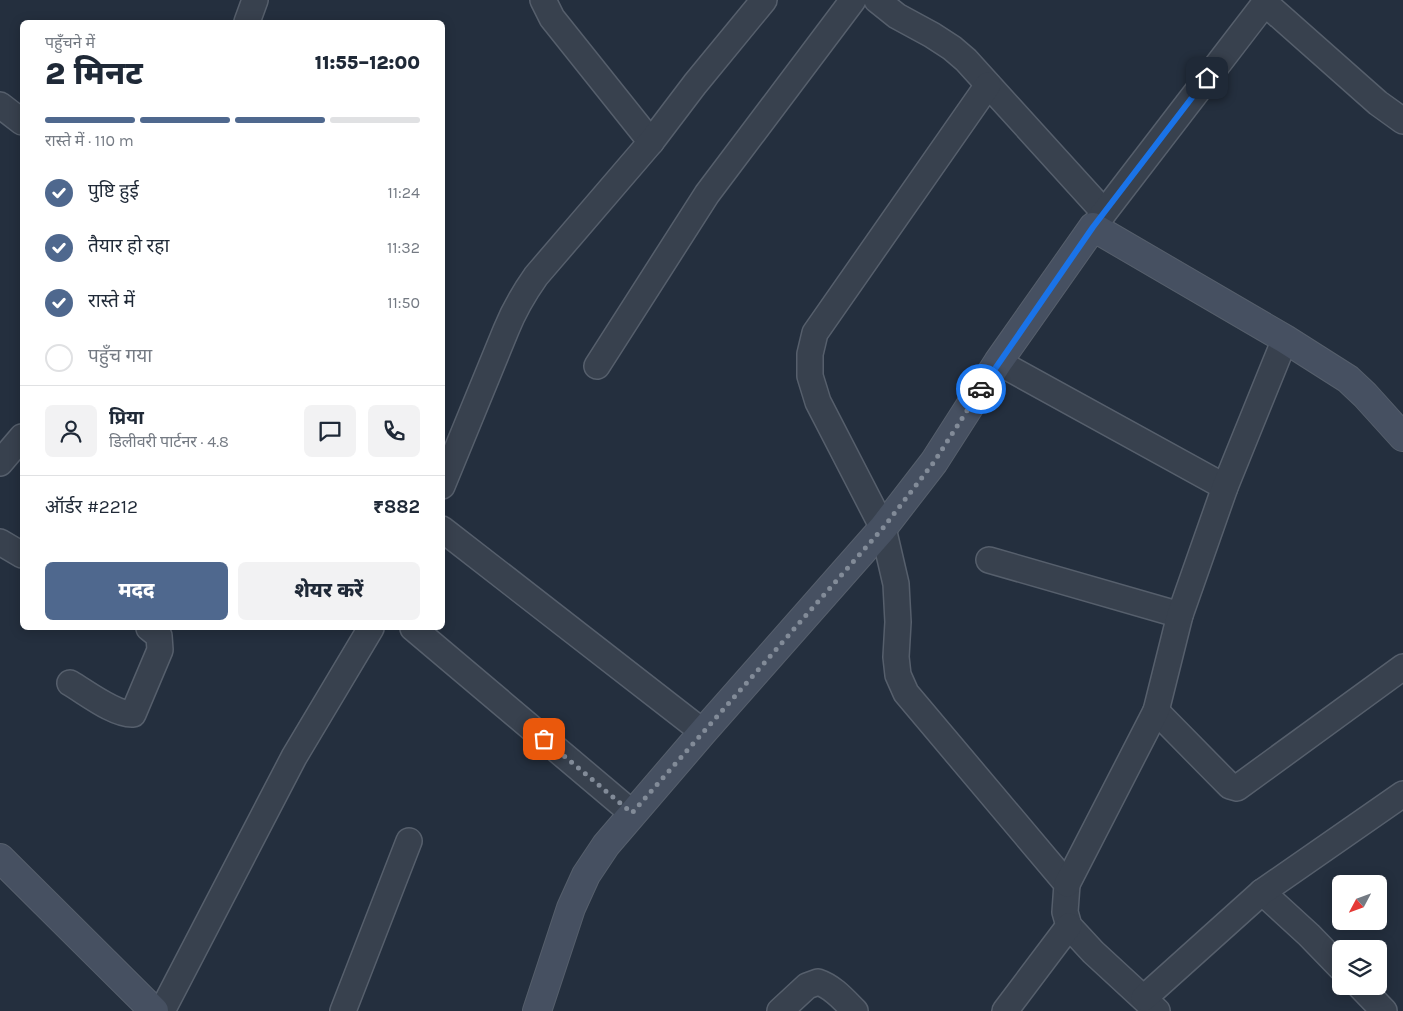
<!DOCTYPE html>
<html lang="hi">
<head>
<meta charset="utf-8">
<style>
  body { margin:0; font-family:Karla,"Noto Sans Devanagari",sans-serif; background:#f2f2f3; color:#1f2937; height:100vh; display:flex; flex-direction:column; font-size:19px; white-space:nowrap }
  * { box-sizing:border-box; margin:0 }
  p { font-size:16px; color:#747a83 }
  .icon { flex:none; width:28px; height:28px; fill:none; stroke:currentColor; stroke-width:2; stroke-linecap:round; stroke-linejoin:round }
  .map { position:relative; flex:1; overflow:hidden }
  .drawer { position:absolute; left:20px; top:20px; width:425px; height:610px; display:flex; flex-direction:column; background:#fff; border-radius:8px; box-shadow:0 2px 12px #0003 }
  .drawer>* { flex:none }
  .needle { width:32px; rotate:229deg }
  .fabs { position:absolute; left:1332px; top:875px; display:grid; gap:10px }
  .fabs a { display:grid; place-items:center; width:55px; height:55px; border-radius:8px; background:#fff; box-shadow:0 2px 12px #0003; font-size:25px }
  .pin { position:absolute; display:grid; place-items:center; width:42px; height:42px; color:#fff; margin:-21px; border-radius:10px; box-shadow:0 2px 8px #0006 }
  .courier { position:absolute; display:grid; place-items:center; width:50px; height:50px; margin:-25px; border:4px solid #1a73e8; border-radius:50%; background:#fff; color:#222; box-shadow:0 1px 6px #0007 }
  .summary em { font-style:normal; font-weight:800 }
  .summary div { display:flex; flex-direction:column-reverse }
  .summary { display:flex; align-items:center; justify-content:space-between; height:85px; padding:0 25px }
  h1 { font-size:32px; font-weight:800; line-height:38px }
  .bar { display:grid; grid-template-columns:repeat(4,1fr); gap:8px 5px; align-content:center; height:60px; padding:0 25px }
  .bar i { height:6px; border-radius:4px; background:#e0e1e3 }
  .bar .on { background:#4f688e }
  .bar p { grid-column:span 4 }
  .line { display:flex; align-items:center; gap:12px; padding:0 25px; border-top:1px solid #e0e1e3 }
  .line div { flex:1 }
  .round { display:grid; place-items:center; flex:none; width:52px; height:52px; border-radius:8px; background:#f2f2f3 }
  ol { padding:0 25px; list-style:none }
  li { display:flex; align-items:center; gap:15px; height:55px }
  li p { margin-inline-start:auto }
  li .icon { padding:5px; border-radius:50%; background:#4f688e; color:#fff; stroke-width:4 }
  li:last-child { color:#747a83 }
  li i { width:28px; height:28px; border:2px solid #e0e1e3; border-radius:50% }
  .cta { display:flex; gap:10px; margin-top:auto; padding:10px 25px }
  .cta a { flex:1; height:58px; border-radius:8px; background:#4f688e; color:#fff; font-size:20px; font-weight:800; line-height:58px; text-align:center }
  .cta a+a { background:#f2f2f3; color:#1f2937 }
  .map>svg:first-child { display:block }
  .lines { fill:none; stroke-linecap:round; stroke-linejoin:round }
  .street-casing { stroke:#565f6c; stroke-width:28 }
  .secondary-casing { stroke:#565f6c; stroke-width:30 }
  .street { stroke:#38414e; stroke-width:25 }
  .secondary { stroke:#465061; stroke-width:28 }
  .done { stroke:#828b98; stroke-width:5; stroke-dasharray:0 9 }
  .route { stroke:#1a73e8; stroke-width:6 }
</style>
</head>
<body>
<div class="map">
<svg width="1403" height="1011" viewBox="0 0 1403 1011">
  <rect width="100%" height="100%" fill="#242f3e"/>
  <g class="lines">
    <g class="street-casing">
      <g id="street">
        <path d="M543 0 552 18 651 142"/>
        <path d="M877 0 897 16 932 35 952 48 966 60 1104 212"/>
        <path d="M247 22 255 0"/>
        <path d="M988 85 815 333 810 354V376L818 402 883 528 896 584 898 622 896 657 898 675 906 693 1067 884 1065 912 1069 926 1093 952 1157 1011"/>
        <path d="M0 105 22 122"/>
        <path d="M1093 227 1265 3 1378 103 1403 121"/>
        <path d="M998 362 1225 487"/>
        <path d="M597 366 707 194 853 0"/>
        <path d="M0 463 22 437"/>
        <path d="M442 486 506 330C514 310 524 293 536 276L651 142 695 84 764 0"/>
        <path d="M442 529 703 732"/>
        <path d="M0 542 22 555"/>
        <path d="M989 560 1180 615"/>
        <path d="M413 628 632 813"/>
        <path d="M70 683C87 693 115 715 133 714L160 650 159 636 149 628"/>
        <path d="M1156 711 1219 775 1230 786 1237 788 1403 667"/>
        <path d="M1067 884 1156 711 1180 615 1225 487 1285 339"/>
        <path d="M1262 892 1309 935 1341 968"/>
        <path d="M1360 986 1384 1011"/>
        <path d="M1144 998 1262 892 1403 794"/>
        <path d="M162 1011 294 757 371 628"/>
        <path d="M343 1011 409 841"/>
        <path d="M780 1011 807 986 818 982C833 987 844 1000 855 1011"/>
        <path d="M1005 1011 1069 926"/>
      </g>
    </g>
    <g class="secondary-casing">
      <g id="secondary">
        <path d="M0 858 154 1011"/>
        <path d="M537 1011 571 908 586 875 606 845 703 732 883 528 934 462 998 362 1093 227 1285 339 1348 379 1365 395 1403 437"/>
      </g>
    </g>
    <use href="#street" class="street"/>
    <use href="#secondary" class="secondary"/>
  </g>
  <g class="lines">
    <path class="done" d="M544 739 632 813 883 528 934 462 981 389"/>
    <path class="route" d="M981 389 1093 227 1207 78"/>
  </g>
</svg>
<div class="fabs">
<a><svg class="needle" viewBox="-14 -14 28 28"><path d="M0-13l5 13h-10z" fill="#e53935"/><path d="M0 13l5-13h-10z" fill="#747a83"/></svg></a>
<a><svg class="icon" aria-label="layers" viewBox="0 0 24 24"><path d="M12 4l9 5-9 5-9-5zM3 14l9 5 9-5"/></svg></a>
</div>
<div class="pin" style="left:544px;top:739px;background:#ea580c"><svg class="icon" aria-label="bag" viewBox="0 0 24 24"><path d="M5 8h14l-1 12H6zM9 8a3 3 0 0 1 6 0"/></svg></div>
<div class="pin" style="left:1207px;top:78px;background:#1f2937"><svg class="icon" aria-label="home" viewBox="0 0 24 24"><path d="M3 11l9-7 9 7M6 9v11h12V9"/></svg></div>
<div class="courier" style="left:981px;top:389px"><svg class="icon" aria-label="car" viewBox="0 0 24 24"><path d="M5 17H2v-5l4-1 3-4h7l3 4 3 1v5h-3M9 17h6M6 11h13"/><circle cx="7" cy="17" r="2"/><circle cx="17" cy="17" r="2"/></svg></div>
<section class="drawer">
<div class="summary"><div><h1>2 मिनट</h1><p>पहुँचने में</p></div><em>11:55–12:00</em></div>
<div class="bar"><i class="on"></i><i class="on"></i><i class="on"></i><i></i><p>रास्ते में · 110 m</p></div>
<ol>
<li><svg class="icon" aria-label="check" viewBox="0 0 24 24"><path d="M5 12l5 5 9-10"/></svg>पुष्टि हुई<p>11:24</p></li>
<li><svg class="icon" aria-label="check" viewBox="0 0 24 24"><path d="M5 12l5 5 9-10"/></svg>तैयार हो रहा<p>11:32</p></li>
<li><svg class="icon" aria-label="check" viewBox="0 0 24 24"><path d="M5 12l5 5 9-10"/></svg>रास्ते में<p>11:50</p></li>
<li><i></i>पहुँच गया</li>
</ol>
<div class="line" style="height:90px"><a class="round"><svg class="icon" aria-label="person" viewBox="0 0 24 24"><circle cx="12" cy="8" r="4"/><path d="M4 21q1-7 8-7t8 7"/></svg></a><div><b>प्रिया</b><p>डिलीवरी पार्टनर · 4.8</p></div><a class="round"><svg class="icon" aria-label="chat" viewBox="0 0 24 24"><path d="M4 5h16v11H9l-5 4z"/></svg></a><a class="round"><svg class="icon" aria-label="phone" viewBox="0 0 24 24"><path d="M5 4h4l2 5-3 2q2 4 5 5l2-3 5 2v4C11 20 4 13 5 4z"/></svg></a></div>
<div class="line" style="height:65px"><div>ऑर्डर #2212</div><b>₹882</b></div>
<div class="cta"><a>मदद</a><a>शेयर करें</a></div>
</section>
</div>
</body>
</html>
